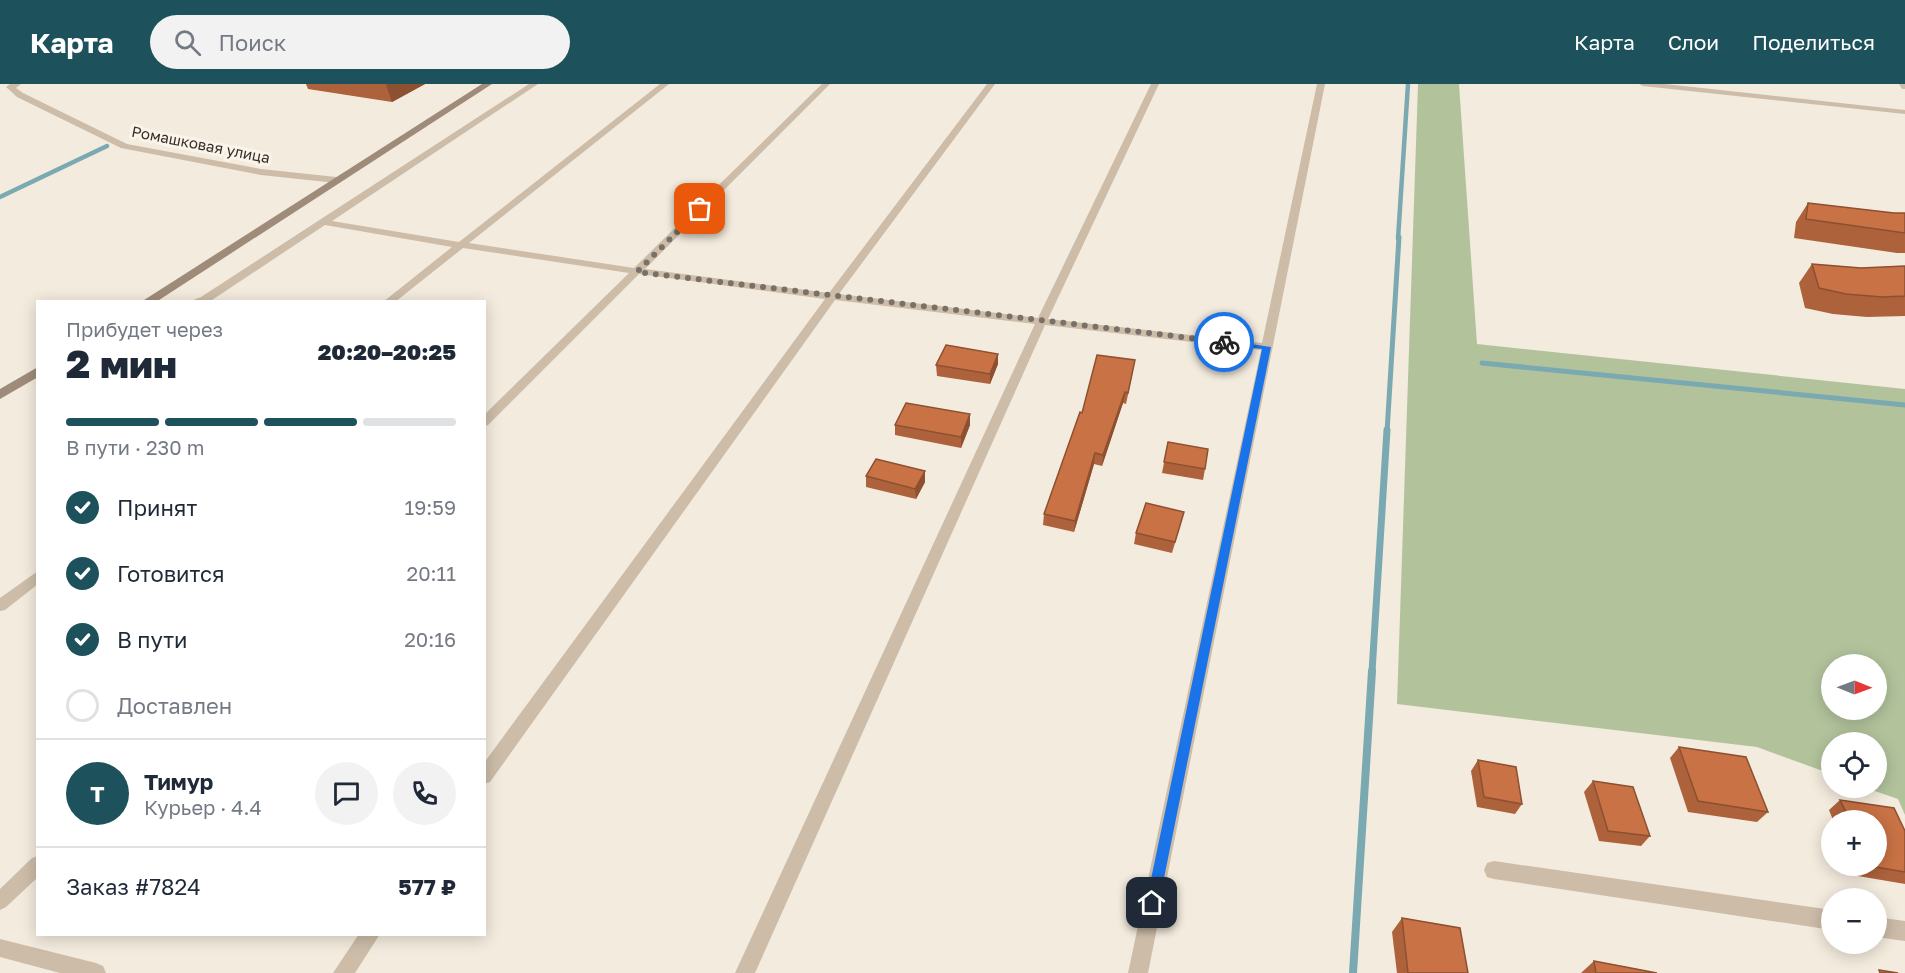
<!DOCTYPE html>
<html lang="ru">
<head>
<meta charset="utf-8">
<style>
  body { margin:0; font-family:"Golos Text",sans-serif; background:#f2f2f3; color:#1f2937; height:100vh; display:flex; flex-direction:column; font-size:22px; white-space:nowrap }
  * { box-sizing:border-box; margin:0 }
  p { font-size:20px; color:#747a83 }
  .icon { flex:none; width:33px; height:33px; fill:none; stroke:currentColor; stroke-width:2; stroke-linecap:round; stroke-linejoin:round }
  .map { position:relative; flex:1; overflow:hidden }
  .drawer { position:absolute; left:36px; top:216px; width:450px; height:636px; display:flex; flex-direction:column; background:#fff; border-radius:0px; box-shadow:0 3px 15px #0003 }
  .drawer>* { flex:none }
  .needle { width:39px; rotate:91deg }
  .tools { position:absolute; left:1821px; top:570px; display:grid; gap:12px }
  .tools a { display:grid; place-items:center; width:66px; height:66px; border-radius:50%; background:#fff; box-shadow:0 3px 15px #0003; font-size:30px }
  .pin { position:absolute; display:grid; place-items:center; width:51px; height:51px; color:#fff; margin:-26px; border-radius:12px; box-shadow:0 3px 9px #0006 }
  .courier { position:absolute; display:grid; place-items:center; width:60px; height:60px; margin:-30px; border:4px solid #1a73e8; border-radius:50%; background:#fff; color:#222; box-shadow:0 2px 8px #0007 }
  .overview em { font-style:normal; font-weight:800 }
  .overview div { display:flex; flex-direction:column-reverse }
  .overview { display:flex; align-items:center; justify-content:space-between; height:102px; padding:0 30px }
  h1 { font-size:39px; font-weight:800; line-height:45px }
  .bar { display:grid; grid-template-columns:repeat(4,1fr); gap:9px 6px; align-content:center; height:72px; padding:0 30px }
  .bar i { height:8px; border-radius:4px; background:#e0e1e3 }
  .bar .on { background:#1d515b }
  .bar p { grid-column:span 4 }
  .line { display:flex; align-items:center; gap:15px; padding:0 30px; border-top:2px solid #e0e1e3 }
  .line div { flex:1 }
  .round { display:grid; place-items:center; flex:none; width:63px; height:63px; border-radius:32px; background:#f2f2f3 }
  ol { padding:0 30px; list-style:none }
  li { display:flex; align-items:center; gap:18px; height:66px }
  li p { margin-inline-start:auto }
  li .icon { padding:6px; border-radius:50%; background:#1d515b; color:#fff; stroke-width:4 }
  li:last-child { color:#747a83 }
  li i { width:33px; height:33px; border:3px solid #e0e1e3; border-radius:50% }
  header { display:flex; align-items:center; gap:36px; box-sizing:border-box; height:84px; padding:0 30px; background:#1d515b; color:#fff }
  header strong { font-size:28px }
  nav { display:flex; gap:33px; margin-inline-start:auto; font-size:21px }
  .search { width:420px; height:54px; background:#f2f2f3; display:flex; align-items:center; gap:15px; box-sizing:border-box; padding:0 21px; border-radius:33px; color:#747a83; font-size:22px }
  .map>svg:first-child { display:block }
  .green { fill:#b2c39c; fill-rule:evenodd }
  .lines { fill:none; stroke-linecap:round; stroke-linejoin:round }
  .stream-far3 { stroke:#7ba9b1; stroke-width:4.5 }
  .stream-far2 { stroke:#7ba9b1; stroke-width:5 }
  .stream-far1 { stroke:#7ba9b1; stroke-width:7 }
  .stream { stroke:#7ba9b1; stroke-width:8 }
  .lane { fill:#ccbca8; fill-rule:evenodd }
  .street { fill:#ccbca8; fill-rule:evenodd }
  .secondary { fill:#9f8b79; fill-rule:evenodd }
  .wall { fill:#ad623b }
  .shaded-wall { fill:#8d5030 }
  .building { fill:#c97245; stroke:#8d5030; stroke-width:1.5 }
  .route { fill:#1a73e8 }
  .done { stroke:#797168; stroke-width:6; stroke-dasharray:0 10.8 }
  .labels { text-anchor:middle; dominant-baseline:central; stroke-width:6; stroke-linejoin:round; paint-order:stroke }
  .far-street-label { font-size:15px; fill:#382f29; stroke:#faf4ea }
</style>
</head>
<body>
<header>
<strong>Карта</strong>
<div class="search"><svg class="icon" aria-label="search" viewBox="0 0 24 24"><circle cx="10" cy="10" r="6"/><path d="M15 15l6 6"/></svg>Поиск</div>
<nav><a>Карта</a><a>Слои</a><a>Поделиться</a></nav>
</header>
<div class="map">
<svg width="1905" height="889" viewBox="0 0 1905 889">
  <rect width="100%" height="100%" fill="#f3ebdd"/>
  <path class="green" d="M1418 0H1459L1477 260 1905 305V731L1898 715 1866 704H1876V658H1832L1831 690 1757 663 1397 620ZM1832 580H1876V626H1832Z"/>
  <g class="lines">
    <g class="stream-far3">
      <path d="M0 113 107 62"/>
      <path d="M1398 155 1408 0"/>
    </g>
    <g class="stream-far2">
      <path d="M1482 279 1905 321"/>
      <path d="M1387 348 1399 153"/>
    </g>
    <path class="stream-far1" d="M1372 588 1387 346"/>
    <path class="stream" d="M1353 889 1372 587"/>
    <g class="lane">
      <path d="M529 0H538L332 137 459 158 660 0H669L469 159 634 184 822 0H830L645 185 829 209 987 0H995L839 210 1038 234 1151 0H1159L1048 235 1262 259 1317 0H1325L1148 889H1128L1261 266 1045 241 755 889H735L1035 240 835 216 490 698 484 700V679L825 215 639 190 488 341 484 342V331L629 189 463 164 395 218H383L452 163 325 141 209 218H188L201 213Z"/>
      <path d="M1639 0H1665L1905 26V30L1643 2Z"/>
      <path d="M1899 0H1905V5H1902Z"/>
      <path d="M38 487V500L5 526 0 527V514Z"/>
      <path d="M38 772V793L6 823 0 826V805L32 774Z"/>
      <path d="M359 850H380L355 889H333Z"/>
      <path d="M0 855 96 879 103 882 106 889H60L0 873Z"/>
    </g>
    <g class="street">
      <path d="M10 0H21L16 4 23 9 127 60 261 85 336 93 341 96 336 99 261 91 121 64 17 13 6 3Z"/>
      <path d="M1494 777 1832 826V846L1494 795 1487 793 1484 786 1487 779Z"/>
      <path d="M1876 833 1905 837V857L1876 853Z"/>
    </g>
    <g class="secondary">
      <path d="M482 0H492L156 218H141Z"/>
      <path d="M38 283V293L0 315V305Z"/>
    </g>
  </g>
  <g class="wall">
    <path d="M306 0H425L392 18 308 5Z"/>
    <path d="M1808 119 1894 129H1905V169H1897L1794 154 1796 138Z"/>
    <path d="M1812 180 1861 184 1905 182V232L1867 233 1833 230 1805 224 1799 199Z"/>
    <path d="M998 280 990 300 937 292 936 281Z"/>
    <path d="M1133 287 1126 320 1123 319 1102 382 1094 380 1074 448 1043 441 1044 430 1082 329Z"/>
    <path d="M970 330V341L961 364 895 351V341Z"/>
    <path d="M1168 358 1205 385 1203 396 1162 389Z"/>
    <path d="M866 392 925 398 916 415 866 403Z"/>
    <path d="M1181 439 1172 469 1134 460 1136 449Z"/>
    <path d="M1679 663 1768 728 1757 738 1688 728 1670 674Z"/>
    <path d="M1478 676 1522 720 1515 730 1477 723 1471 687Z"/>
    <path d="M1593 697 1650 752 1641 762 1599 757 1584 708Z"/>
    <path d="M1840 716 1905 747V800L1858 792 1853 782H1876V736H1833L1829 726Z"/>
    <path d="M1402 834 1468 889H1397L1392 848Z"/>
    <path d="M1594 877 1657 889H1581Z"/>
  </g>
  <g class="shaded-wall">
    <path d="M387 0H425L392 18 386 1Z"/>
    <path d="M998 270V280L990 300V290Z"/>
    <path d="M1125 308 1123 319 1102 382 1103 371Z"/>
    <path d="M970 330V341L961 364V353Z"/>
    <path d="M1095 369 1094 380 1074 448 1075 437Z"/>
    <path d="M925 387V398L916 415 915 405Z"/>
  </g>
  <g class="building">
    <path d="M1808 119 1894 129H1905V149L1806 135Z"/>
    <path d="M1812 180 1861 184 1905 182V212L1882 213 1846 210 1819 204Z"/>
    <path d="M946 261 998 270 990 290 936 281Z"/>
    <path d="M1097 271 1135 276 1128 309 1125 308 1103 371 1095 369 1075 437 1044 430 1080 328 1082 329Z"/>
    <path d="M906 319 970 330 961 353 895 341Z"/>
    <path d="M1168 358 1208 365 1205 385 1164 378Z"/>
    <path d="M876 375 925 387 915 405 866 392Z"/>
    <path d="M1146 419 1184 428 1175 458 1136 449Z"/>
    <path d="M1679 663 1746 673 1768 728 1698 717Z"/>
    <path d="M1478 676 1516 683 1522 720 1484 713Z"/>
    <path d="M1593 697 1633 703 1650 752 1608 747Z"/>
    <path d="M1840 716 1894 724 1905 747V788L1870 782H1876V736H1850Z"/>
    <path d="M1402 834 1460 844 1468 889H1408Z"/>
    <path d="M1594 877 1657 889H1596Z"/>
    <path d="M1879 886 1898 889H1880Z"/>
  </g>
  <path class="route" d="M1224 256 1271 263 1159 819 1157 824 1152 826 1148 824 1146 819 1262 265 1222 260V257Z"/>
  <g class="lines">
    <path class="done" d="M700 125 637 188 1224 258"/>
  </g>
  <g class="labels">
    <g class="far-street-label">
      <text transform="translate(201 60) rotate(11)">Ромашковая улица</text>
    </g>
  </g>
</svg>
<div class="tools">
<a><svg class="needle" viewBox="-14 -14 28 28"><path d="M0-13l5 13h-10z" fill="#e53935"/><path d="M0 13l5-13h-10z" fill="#747a83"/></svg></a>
<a><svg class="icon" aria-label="locate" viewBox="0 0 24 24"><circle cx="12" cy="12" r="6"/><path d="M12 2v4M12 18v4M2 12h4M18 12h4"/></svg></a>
<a>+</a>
<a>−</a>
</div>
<div class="pin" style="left:700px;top:125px;background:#ea580c"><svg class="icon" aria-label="bag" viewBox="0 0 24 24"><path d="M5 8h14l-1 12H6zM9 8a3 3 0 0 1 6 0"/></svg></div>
<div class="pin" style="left:1152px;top:819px;background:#1f2937"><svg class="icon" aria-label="home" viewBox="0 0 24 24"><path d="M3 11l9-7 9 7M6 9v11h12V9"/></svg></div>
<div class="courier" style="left:1224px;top:258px"><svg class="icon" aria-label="bike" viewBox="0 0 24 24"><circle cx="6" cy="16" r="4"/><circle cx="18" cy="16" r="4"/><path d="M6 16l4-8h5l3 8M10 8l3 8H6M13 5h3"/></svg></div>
<section class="drawer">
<div class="overview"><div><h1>2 мин</h1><p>Прибудет через</p></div><em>20:20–20:25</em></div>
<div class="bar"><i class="on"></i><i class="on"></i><i class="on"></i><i></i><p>В пути · 230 m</p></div>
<ol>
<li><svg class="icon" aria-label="check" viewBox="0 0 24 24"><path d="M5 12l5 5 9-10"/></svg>Принят<p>19:59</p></li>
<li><svg class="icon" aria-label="check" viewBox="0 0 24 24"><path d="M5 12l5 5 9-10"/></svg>Готовится<p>20:11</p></li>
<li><svg class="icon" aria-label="check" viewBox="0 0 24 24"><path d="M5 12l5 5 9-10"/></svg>В пути<p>20:16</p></li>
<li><i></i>Доставлен</li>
</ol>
<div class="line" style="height:108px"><b class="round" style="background:#1d515b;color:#fff">Т</b><div><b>Тимур</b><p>Курьер · 4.4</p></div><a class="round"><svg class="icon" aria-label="chat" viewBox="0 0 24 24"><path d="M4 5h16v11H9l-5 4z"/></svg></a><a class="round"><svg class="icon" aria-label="phone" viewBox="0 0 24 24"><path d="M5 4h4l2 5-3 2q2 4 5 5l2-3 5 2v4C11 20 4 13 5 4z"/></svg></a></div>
<div class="line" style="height:78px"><div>Заказ #7824</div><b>577 ₽</b></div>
</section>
</div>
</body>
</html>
